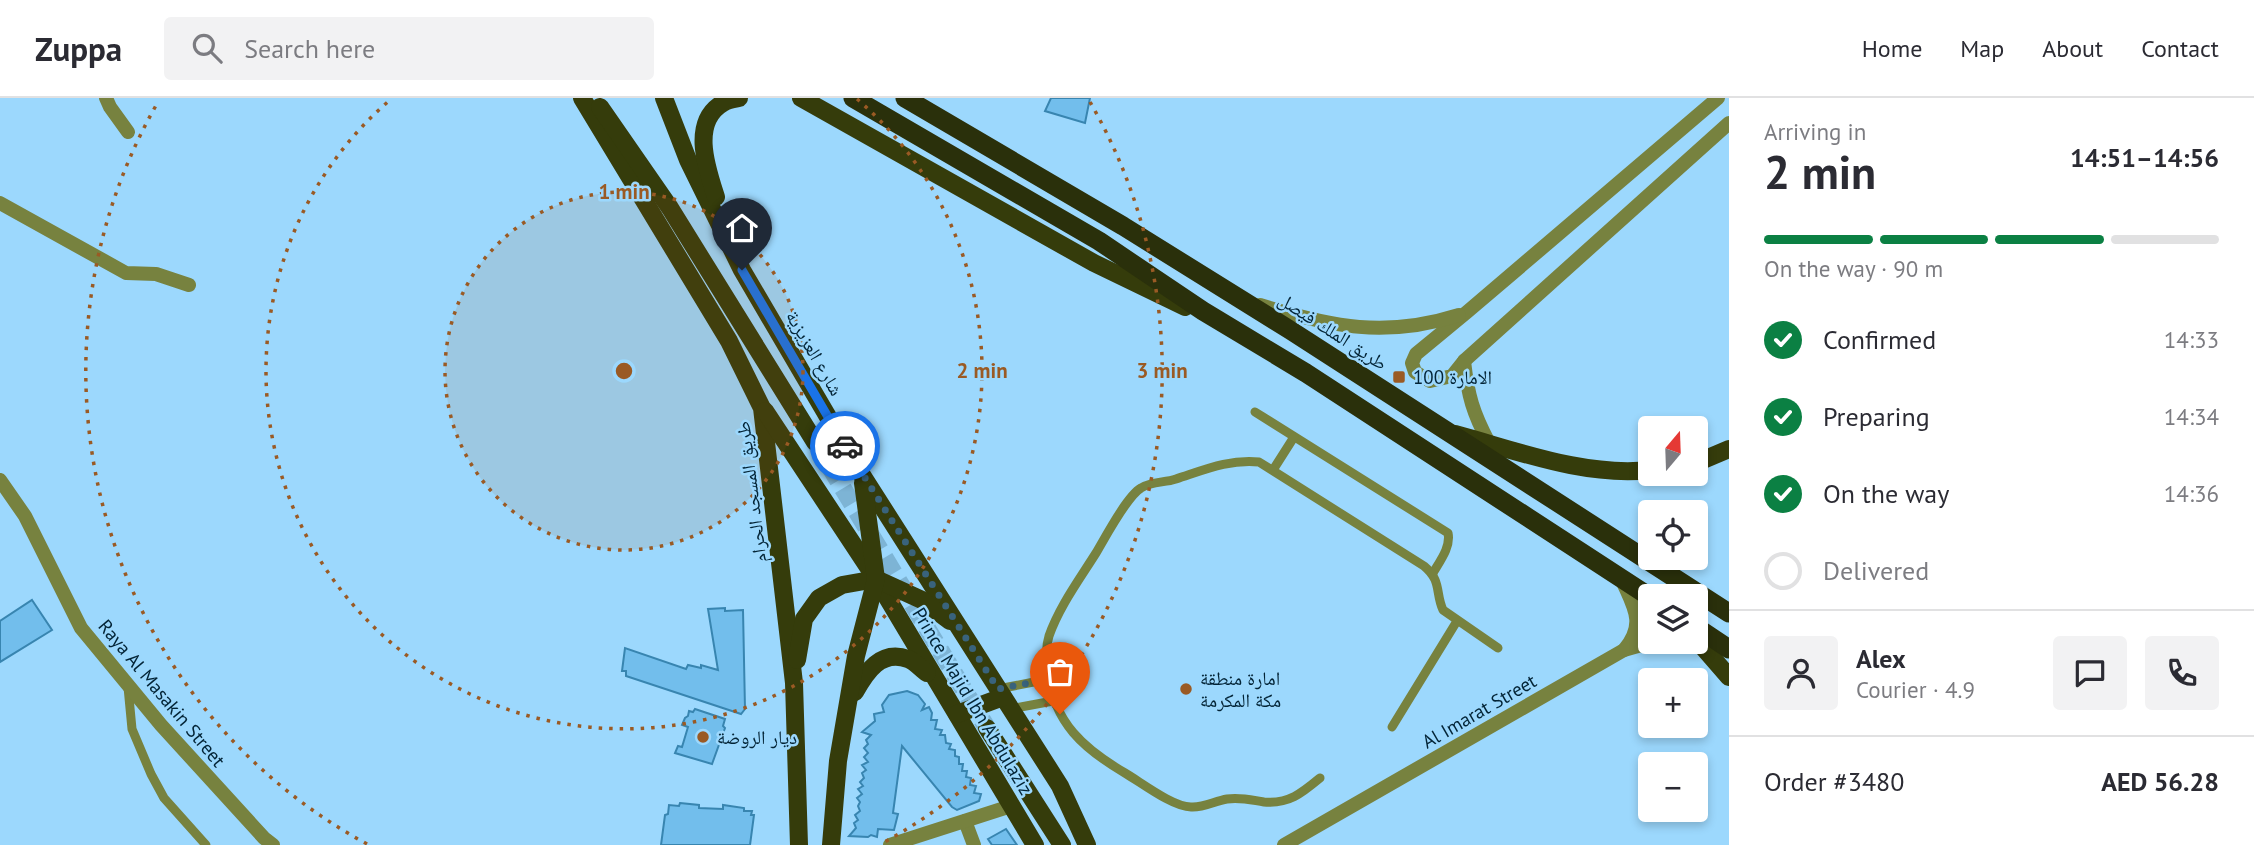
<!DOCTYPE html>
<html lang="en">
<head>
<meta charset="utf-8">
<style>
  body { margin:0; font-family:"PT Sans","Noto Naskh Arabic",sans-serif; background:#f2f2f3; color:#2b2b33; height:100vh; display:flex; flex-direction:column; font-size:26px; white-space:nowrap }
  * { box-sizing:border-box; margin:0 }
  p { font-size:23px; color:#7c7c81 }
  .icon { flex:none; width:38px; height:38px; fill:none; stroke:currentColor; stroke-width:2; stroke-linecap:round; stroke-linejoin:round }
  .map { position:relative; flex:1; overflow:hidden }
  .panel { display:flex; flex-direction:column; background:#fff; width:525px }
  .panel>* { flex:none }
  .needle { width:46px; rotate:19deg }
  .fabs { position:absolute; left:1638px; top:318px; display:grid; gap:14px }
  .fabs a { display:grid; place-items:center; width:70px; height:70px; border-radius:7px; background:#fff; box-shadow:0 4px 10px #0003; font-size:35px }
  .pin { position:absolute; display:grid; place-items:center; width:60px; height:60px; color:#fff; margin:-72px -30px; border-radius:50% 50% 50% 0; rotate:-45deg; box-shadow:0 0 7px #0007 }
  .pin .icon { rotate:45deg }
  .courier { position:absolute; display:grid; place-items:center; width:70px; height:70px; margin:-35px; border:5px solid #1a73e8; border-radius:50%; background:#fff; color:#222; box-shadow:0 2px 9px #0007 }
  .headline em { font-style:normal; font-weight:800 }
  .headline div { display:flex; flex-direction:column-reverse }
  .headline { display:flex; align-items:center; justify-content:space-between; height:119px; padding:0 35px }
  h1 { font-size:46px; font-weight:800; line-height:52px }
  .bar { display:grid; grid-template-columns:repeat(4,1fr); gap:10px 7px; align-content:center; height:84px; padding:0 35px }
  .bar i { height:9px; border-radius:5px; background:#e1e1e2 }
  .bar .active { background:#0b8043 }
  .bar p { grid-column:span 4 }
  .line { display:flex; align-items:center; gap:18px; padding:0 35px; border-top:2px solid #e1e1e2 }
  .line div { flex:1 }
  .round { display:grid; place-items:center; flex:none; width:74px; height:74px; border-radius:7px; background:#f2f2f3 }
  ol { padding:0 35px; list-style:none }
  li { display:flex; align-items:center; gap:21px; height:77px }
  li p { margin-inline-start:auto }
  li .icon { padding:7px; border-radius:50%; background:#0b8043; color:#fff; stroke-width:4 }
  li:last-child { color:#7c7c81 }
  li i { width:38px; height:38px; border:4px solid #e1e1e2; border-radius:50% }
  header { display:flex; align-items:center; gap:42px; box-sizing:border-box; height:98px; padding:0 35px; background:#fff; border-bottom:2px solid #e1e1e2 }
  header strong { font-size:33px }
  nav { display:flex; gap:38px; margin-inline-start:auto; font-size:24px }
  .search { width:490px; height:63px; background:#f2f2f3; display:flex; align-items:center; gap:18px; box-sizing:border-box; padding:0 24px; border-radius:7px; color:#7c7c81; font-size:26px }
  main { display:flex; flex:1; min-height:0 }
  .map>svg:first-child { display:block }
  .building { fill:#72beec; stroke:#3885b0; stroke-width:2 }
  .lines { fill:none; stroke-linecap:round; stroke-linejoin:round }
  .primary-tunnel { stroke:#7db4d5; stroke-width:18; stroke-dasharray:18 9; stroke-linecap:butt }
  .service { stroke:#77823f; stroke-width:9 }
  .minor { stroke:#77823f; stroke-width:14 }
  .tertiary { stroke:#77823f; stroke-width:14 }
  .primary { stroke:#353c0b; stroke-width:18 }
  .trunk { stroke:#2a300b; stroke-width:19 }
  .done { stroke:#39637c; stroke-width:7; stroke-dasharray:0 12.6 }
  .route { stroke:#1a73e8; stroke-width:9 }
  .ring { fill:none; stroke:#9a5a24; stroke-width:3.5; stroke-dasharray:3.5 7 }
  .poi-dot { fill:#9a5a24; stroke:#9cd8fd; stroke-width:2.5 }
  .labels { text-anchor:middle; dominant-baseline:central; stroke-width:5; stroke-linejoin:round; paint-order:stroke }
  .street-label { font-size:19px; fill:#032436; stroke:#9cd8fd }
  .poi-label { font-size:19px; fill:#032436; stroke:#9cd8fd; text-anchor:start }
  .centre { fill:#9a5a24; stroke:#9cd8fd; stroke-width:3.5 }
  .ring-label { font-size:21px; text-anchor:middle; font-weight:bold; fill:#9a5a24; stroke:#9cd8fd; stroke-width:5; stroke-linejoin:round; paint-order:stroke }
</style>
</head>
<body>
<header>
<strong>Zuppa</strong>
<div class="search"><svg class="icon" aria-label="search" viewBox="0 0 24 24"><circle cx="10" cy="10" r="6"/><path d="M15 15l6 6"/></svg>Search here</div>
<nav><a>Home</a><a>Map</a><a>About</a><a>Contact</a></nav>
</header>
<main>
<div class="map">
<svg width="1729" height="747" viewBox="0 0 1729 747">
  <rect width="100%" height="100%" fill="#9cd8fd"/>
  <g class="building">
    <path d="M1051 0H1090L1085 25 1045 13Z"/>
    <path d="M32 502 52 532 0 564V523Z"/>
    <path d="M725 510V513L743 512 745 611 741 616 626 578V573H622L625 550 686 571 688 567 701 570V567L718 572 708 511Z"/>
    <path d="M907 593 918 597 925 606 922 612 929 609 932 615 931 622H937L935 631 942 632 940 637H945L946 645 951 646 949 651 955 652V658L959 659V666H963L962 673H967L966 679 971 680 970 687 976 688 974 695 981 696 979 703 957 712 952 709 902 648 893 715 898 716 894 732 878 731 877 739 871 737 868 739 849 738 856 730 854 725 858 722 855 717 860 713 858 708 860 704 857 700 862 696 858 691 863 688 860 684 864 680 862 675 866 672 862 667 868 664 864 659 868 655 864 650 868 646 866 642 871 637 862 634 875 623 874 616 884 614 882 607 889 597Z"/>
    <path d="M695 611 725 621 723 628 725 630 712 666 675 655 678 648 682 649 688 629 682 627 685 620 688 618 689 613 693 614Z"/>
    <path d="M680 705 699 707V710L723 711V707L744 710V713H752L751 717H754L750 747H661L665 717 668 716 669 707 679 708Z"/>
    <path d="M1006 731 1017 747H992L988 741Z"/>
  </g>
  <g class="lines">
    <path class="primary-tunnel" d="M815 344 987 630"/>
    <g class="service">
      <path d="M1255 314 1448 435C1451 449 1440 463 1433 475"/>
      <path d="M1273 372 1294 339"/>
      <path d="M128 589 132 631 151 676 164 700 206 747"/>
      <path d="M998 591 1049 581"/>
      <path d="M1010 611 1053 603"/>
      <path d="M1392 629 1457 523"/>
      <path d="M1320 680C1302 695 1289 706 1264 704 1251 702 1241 699 1227 701 1215 703 1203 710 1191 709 1173 709 1142 685 1125 675 1084 651 1054 625 1048 575 1047 562 1045 551 1049 538 1059 509 1079 482 1096 455 1105 440 1127 398 1141 390 1152 383 1164 385 1176 381 1204 372 1229 361 1259 364L1424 468C1442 483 1435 494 1443 512L1498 550"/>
    </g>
    <g class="minor">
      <path d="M106 0 110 9 128 34"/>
      <path d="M0 105 126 175 156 176 189 187"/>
      <path d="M0 382 25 418 81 530 161 627 264 740 273 747"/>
      <path d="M965 723 974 747"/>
      <path d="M890 747 1011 708"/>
    </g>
    <g class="tertiary">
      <path d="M1718 0 1467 214 1416 256 1412 265 1415 274 1430 283 1452 278 1464 263 1729 25"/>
      <path d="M1260 207C1332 229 1386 240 1459 217"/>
      <path d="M1464 263C1468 298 1473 315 1489 345"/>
      <path d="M1670 544 1701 547"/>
      <path d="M1624 552 1652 544"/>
      <path d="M1284 747 1624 552C1647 525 1633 508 1621 480"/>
    </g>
    <g class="primary">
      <path d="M582 0 729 243 762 310 794 585 799 747"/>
      <path d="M664 0 688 62 742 172 862 377 1060 688 1087 747"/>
      <path d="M801 0 1094 165 1185 209"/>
      <path d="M600 9 670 110 815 344"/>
      <path d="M716 99C707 71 690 24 723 5 727 2 734 1 739 0"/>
      <path d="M765 313 876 481 1035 747"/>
      <path d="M1455 336C1518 353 1584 379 1650 372"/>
      <path d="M1696 365 1729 351"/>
      <path d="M1696 541 1729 579"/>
      <path d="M797 562 804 521 819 500 842 487 876 481 922 502 950 523"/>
      <path d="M855 594C866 574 881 551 908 561 915 563 921 571 927 575"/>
      <path d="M957 616 1003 599"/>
      <path d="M987 630 1062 747"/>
      <path d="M831 747 838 663 856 558 876 481 863 385"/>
    </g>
    <g class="trunk">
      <path d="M853 0 1099 143 1203 213 1306 275 1650 499"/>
      <path d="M905 0 1123 128 1290 232 1729 515"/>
      <path d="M1696 529 1729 551"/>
    </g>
  </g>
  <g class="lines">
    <path class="done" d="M845 348 998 591 1049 581 1053 603 1060 616"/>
    <path class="route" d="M742 172 845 348"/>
  </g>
  <circle cx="624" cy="273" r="179" fill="#9a5a24" fill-opacity=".12"/>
  <g class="ring">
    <circle cx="624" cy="273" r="179"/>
    <path d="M857 1A358 358 0 1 1 391 1"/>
    <path d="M367 746A538 538 0 0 1 158 4M1090 4A538 538 0 0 1 881 746"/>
  </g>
  <g class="poi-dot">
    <rect x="1392" y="272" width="14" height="14" rx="3.5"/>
    <circle cx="1186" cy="591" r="7"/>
    <circle cx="703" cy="639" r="7"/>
  </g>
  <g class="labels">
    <g class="street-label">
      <text transform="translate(1333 233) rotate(33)">طريق الملك فيصل</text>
      <text transform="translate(815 255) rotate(60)">شارع العزيزية</text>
      <text transform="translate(751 394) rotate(-97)">طريق المسجد الحرام</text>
      <text transform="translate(162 595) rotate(50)">Raya Al Masakin Street</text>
      <text transform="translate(973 603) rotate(59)">Prince Majid Ibn Abdulaziz</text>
      <text transform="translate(1479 613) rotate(-30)">Al Imarat Street</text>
    </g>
    <g class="poi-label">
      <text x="1413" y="279">الامارة 100</text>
      <text x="1200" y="580">امارة منطقة<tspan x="1200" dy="22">مكة المكرمة</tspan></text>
      <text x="717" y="639">ديار الروضة</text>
    </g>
  </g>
  <circle cx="624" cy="273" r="10" class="centre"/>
  <g class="ring-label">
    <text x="624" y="101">1 min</text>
    <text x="982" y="280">2 min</text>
    <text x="1162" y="280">3 min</text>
  </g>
</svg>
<div class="fabs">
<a><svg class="needle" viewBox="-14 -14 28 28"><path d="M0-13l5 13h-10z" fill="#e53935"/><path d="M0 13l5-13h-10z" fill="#7c7c81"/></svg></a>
<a><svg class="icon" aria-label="locate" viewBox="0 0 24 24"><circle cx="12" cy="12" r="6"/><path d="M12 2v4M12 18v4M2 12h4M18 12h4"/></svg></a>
<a><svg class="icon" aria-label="layers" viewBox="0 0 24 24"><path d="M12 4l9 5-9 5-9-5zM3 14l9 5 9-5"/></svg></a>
<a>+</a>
<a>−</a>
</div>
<div class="pin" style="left:1060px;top:616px;background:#ea580c"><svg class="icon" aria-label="bag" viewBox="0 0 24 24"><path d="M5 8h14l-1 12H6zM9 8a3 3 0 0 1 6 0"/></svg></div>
<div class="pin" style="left:742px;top:172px;background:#1f2937"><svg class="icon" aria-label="home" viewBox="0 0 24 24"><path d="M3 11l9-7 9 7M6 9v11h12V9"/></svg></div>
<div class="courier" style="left:845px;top:348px"><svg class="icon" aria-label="car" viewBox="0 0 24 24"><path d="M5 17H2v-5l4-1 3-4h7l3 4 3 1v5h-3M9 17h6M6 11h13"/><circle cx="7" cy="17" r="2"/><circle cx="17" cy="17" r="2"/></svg></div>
</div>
<section class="panel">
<div class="headline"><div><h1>2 min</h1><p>Arriving in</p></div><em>14:51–14:56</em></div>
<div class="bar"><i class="active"></i><i class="active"></i><i class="active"></i><i></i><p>On the way · 90 m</p></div>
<ol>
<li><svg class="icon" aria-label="check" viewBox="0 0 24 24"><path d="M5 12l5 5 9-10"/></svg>Confirmed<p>14:33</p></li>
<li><svg class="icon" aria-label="check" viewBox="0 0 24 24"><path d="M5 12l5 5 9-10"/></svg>Preparing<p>14:34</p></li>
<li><svg class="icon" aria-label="check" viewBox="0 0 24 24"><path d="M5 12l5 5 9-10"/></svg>On the way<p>14:36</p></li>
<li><i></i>Delivered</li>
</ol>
<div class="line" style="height:126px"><a class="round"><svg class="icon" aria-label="person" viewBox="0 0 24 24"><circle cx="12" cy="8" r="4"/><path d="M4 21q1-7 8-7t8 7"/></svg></a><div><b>Alex</b><p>Courier · 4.9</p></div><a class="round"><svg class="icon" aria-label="chat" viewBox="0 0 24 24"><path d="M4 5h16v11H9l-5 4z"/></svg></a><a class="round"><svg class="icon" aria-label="phone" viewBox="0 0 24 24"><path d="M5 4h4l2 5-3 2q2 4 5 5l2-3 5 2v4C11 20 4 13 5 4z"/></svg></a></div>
<div class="line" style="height:91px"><div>Order #3480</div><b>AED 56.28</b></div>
</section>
</main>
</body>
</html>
